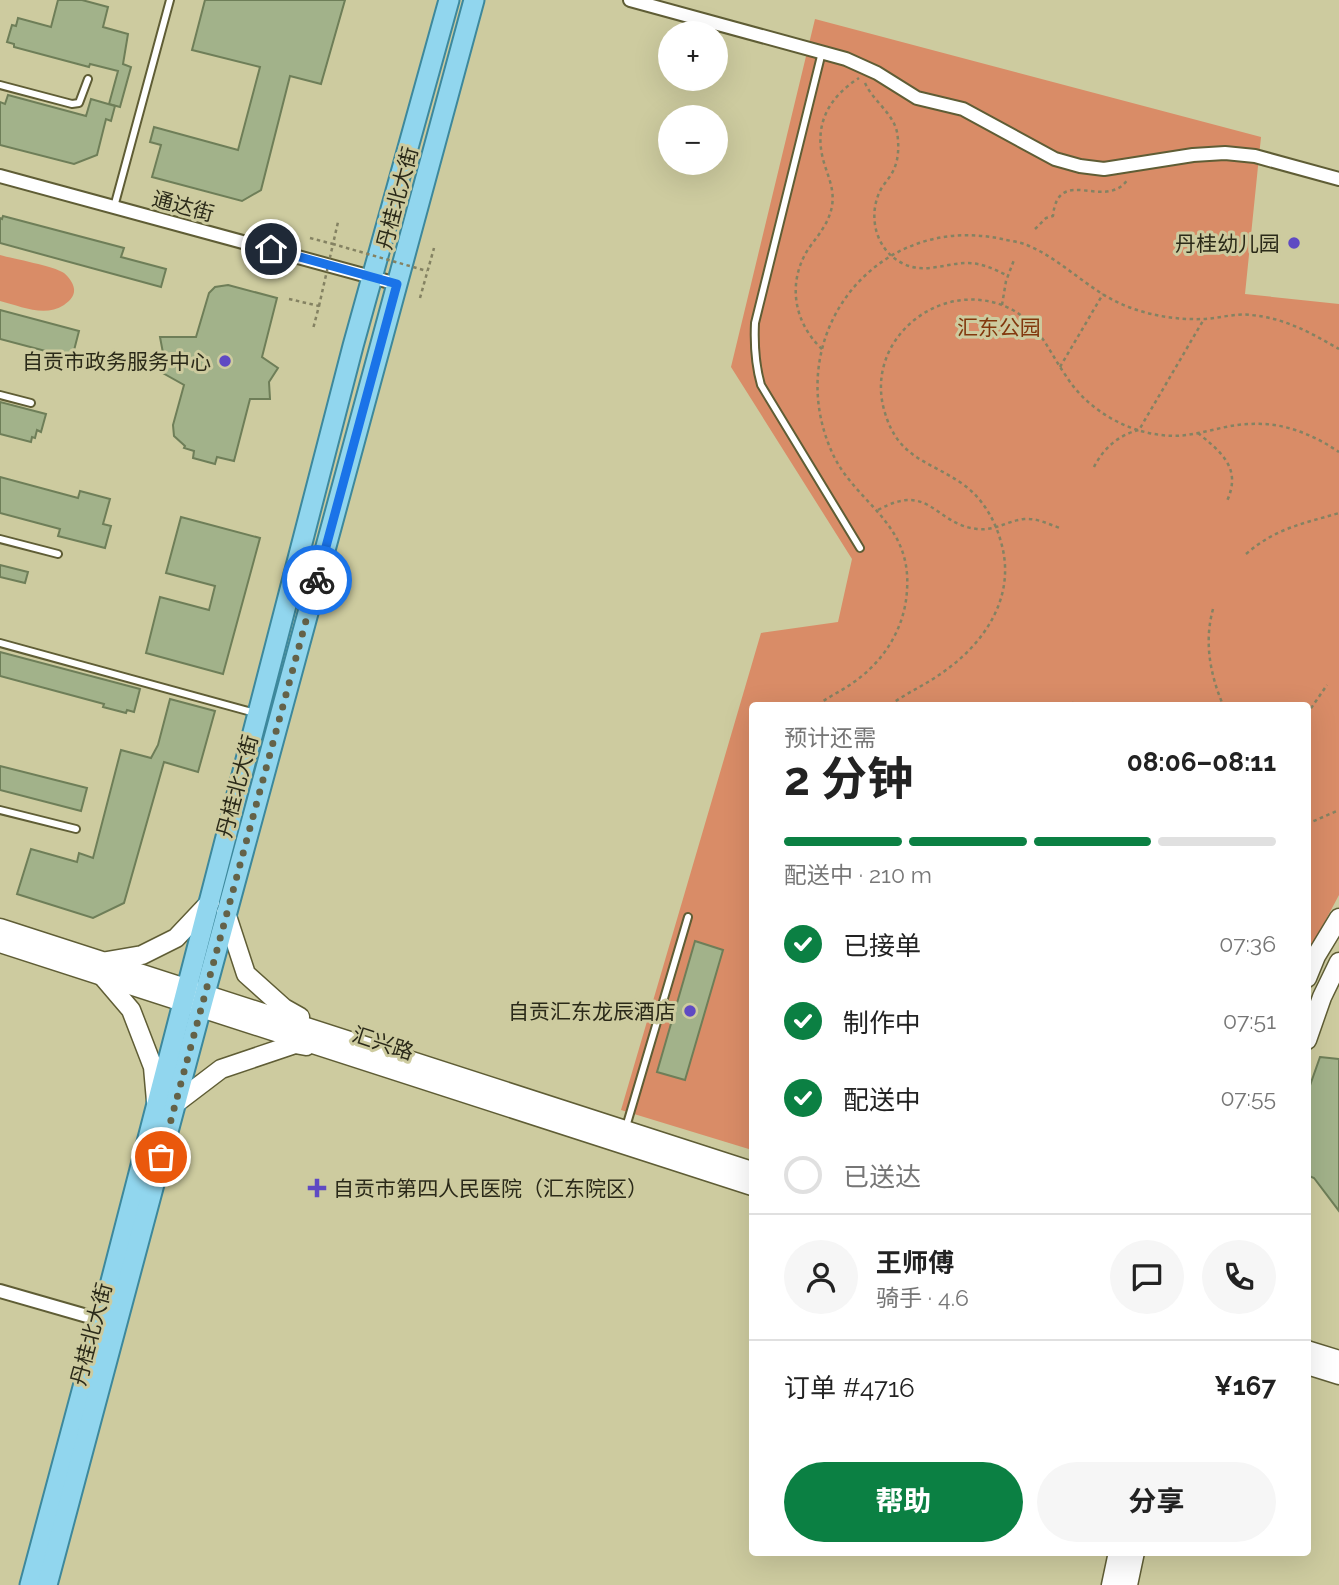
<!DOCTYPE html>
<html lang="zh">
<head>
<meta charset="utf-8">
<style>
  body { margin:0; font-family:Raleway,"Noto Sans SC",sans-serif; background:#f6f6f6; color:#222; height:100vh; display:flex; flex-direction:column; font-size:26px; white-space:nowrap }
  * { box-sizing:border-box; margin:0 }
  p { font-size:23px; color:#767676 }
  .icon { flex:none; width:38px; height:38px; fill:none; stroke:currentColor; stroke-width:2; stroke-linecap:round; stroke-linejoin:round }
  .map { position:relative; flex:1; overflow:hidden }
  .details { position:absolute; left:749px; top:702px; width:562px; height:854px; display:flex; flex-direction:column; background:#fff; border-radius:7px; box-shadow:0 7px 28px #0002 }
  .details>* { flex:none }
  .tools { position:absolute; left:658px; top:21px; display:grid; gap:14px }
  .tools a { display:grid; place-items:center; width:70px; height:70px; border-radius:50%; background:#fff; box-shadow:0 7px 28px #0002; font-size:35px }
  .pin { position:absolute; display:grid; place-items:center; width:60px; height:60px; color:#fff; margin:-30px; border:4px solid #fff; border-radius:50%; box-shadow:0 2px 7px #0007 }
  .courier { position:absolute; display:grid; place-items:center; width:70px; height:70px; margin:-35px; border:5px solid #1a73e8; border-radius:50%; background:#fff; color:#222; box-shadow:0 2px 9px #0007 }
  .head em { font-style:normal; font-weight:700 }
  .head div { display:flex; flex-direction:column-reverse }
  .head { display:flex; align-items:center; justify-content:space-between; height:119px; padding:0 35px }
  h1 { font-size:46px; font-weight:700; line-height:52px }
  .bar { display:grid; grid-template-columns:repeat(4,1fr); gap:10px 7px; align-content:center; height:84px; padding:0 35px }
  .bar i { height:9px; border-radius:5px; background:#e0e0e0 }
  .bar .selected { background:#0b8043 }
  .bar p { grid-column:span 4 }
  .line { display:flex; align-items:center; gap:18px; padding:0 35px; border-top:2px solid #e0e0e0 }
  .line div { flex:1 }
  .round { display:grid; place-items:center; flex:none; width:74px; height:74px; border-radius:37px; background:#f6f6f6 }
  ol { padding:0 35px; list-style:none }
  li { display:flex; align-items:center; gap:21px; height:77px }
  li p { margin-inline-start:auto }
  li .icon { padding:7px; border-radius:50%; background:#0b8043; color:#fff; stroke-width:4 }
  li:last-child { color:#767676 }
  li i { width:38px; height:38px; border:4px solid #e0e0e0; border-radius:50% }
  .action { display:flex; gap:14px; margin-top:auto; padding:14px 35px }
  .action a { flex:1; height:80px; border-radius:42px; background:#0b8043; color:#fff; font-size:28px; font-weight:700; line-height:80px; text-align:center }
  .action a+a { background:#f6f6f6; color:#222 }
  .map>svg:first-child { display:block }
  .green { fill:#d98c67 }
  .building { fill:#a2b28a; stroke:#6e7e58; stroke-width:2 }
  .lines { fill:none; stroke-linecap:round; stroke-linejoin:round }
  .lane-casing { stroke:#5f5d35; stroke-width:10 }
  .street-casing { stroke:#5f5d35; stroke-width:16 }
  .secondary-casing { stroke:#5f5d35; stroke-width:21 }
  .primary-casing { stroke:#3d889c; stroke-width:23 }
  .path { stroke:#848262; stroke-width:2.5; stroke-dasharray:3.5 3.5; stroke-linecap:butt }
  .lane { stroke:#fff; stroke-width:6 }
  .street { stroke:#fff; stroke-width:12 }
  .secondary { stroke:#fff; stroke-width:18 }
  .primary { stroke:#91d6ee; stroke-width:19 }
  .path-bridge { stroke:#848262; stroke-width:2.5; stroke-dasharray:3.5 3.5; stroke-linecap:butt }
  .done { stroke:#646248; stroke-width:7; stroke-dasharray:0 12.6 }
  .route { stroke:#1a73e8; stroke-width:9 }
  .poi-dot { fill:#5f4ac3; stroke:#cdcb9f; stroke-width:2.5 }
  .labels { text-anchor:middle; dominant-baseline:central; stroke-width:6; stroke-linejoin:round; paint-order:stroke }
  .street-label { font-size:21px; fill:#2b2a19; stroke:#cdcb9f }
  .poi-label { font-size:21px; fill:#2b2a19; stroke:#cdcb9f; text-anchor:end }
  .park-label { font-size:21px; fill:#82380d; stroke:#cdcb9f }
</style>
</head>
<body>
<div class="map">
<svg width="1339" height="1585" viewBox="0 0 1339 1585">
  <rect width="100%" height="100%" fill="#cdcb9f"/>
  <g class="green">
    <path d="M815 19 1261 137 1245 294 1339 304V895L1307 955V705H752V1150L621 1110 761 633 838 622 852 559 731 367Z"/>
    <path d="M0 255C14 259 54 266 64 273 69 277 75 285 74 292 73 298 68 302 64 305 44 318 21 306 0 301Z"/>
  </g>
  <g class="building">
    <path d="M58 0H82L108 7 103 27 128 34 123 64 131 67 120 107 109 104 118 71 90 64 89 67 14 47V44L7 42 12 25 16 26 18 18 51 27Z"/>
    <path d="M205 0H345L321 84 290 76 261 190 242 201 152 177 161 145 150 142 154 127 238 150 260 67 192 50Z"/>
    <path d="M8 95 86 116 91 99 115 106 111 121 106 119 97 155 74 164 0 145V102L5 104Z"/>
    <path d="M3 216 124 248 121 257 166 269 161 287 0 243V218L2 219Z"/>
    <path d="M228 285 277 298 262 357 278 368 269 382 270 399H250L234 461 217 457 215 464 193 458 194 451 184 448 185 446 174 436 173 425 184 385 152 367 163 353 160 337H196L209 293 215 287Z"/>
    <path d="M0 310 79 331 72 358 0 339Z"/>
    <path d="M0 402 46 414 41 432 37 430 35 438 32 437 31 442 0 434Z"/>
    <path d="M0 477 78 498 80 491 110 499 103 524 111 526 105 548 58 536 60 529 0 513Z"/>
    <path d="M181 517 260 538 223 674 146 653 160 597 209 610 215 586 166 573Z"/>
    <path d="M0 565 28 572 25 583 0 577Z"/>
    <path d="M0 652 140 689 134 712 127 710 126 713 103 707 104 704 0 676Z"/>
    <path d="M170 699 215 711 198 772 164 762 124 903 93 918 17 894 31 849 77 862 79 853 93 858 121 750 151 758 158 745Z"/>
    <path d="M0 766 87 788 81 811 0 790Z"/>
    <path d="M695 941 723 950 685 1080 657 1072Z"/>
    <path d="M1320 1057 1339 1059V1211L1314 1178 1307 1175V1094Z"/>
  </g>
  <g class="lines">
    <g class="lane-casing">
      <g id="lane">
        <path d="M822 52 755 323C754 345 755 364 761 385L860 548"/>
        <path d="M0 85 72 104 79 103 88 79"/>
        <path d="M114 207 170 0"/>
        <path d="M0 395 31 403"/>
        <path d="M0 539 58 554"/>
        <path d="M0 643 255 713"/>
        <path d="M0 810 76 829"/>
        <path d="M626 1127 688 917"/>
      </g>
    </g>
    <g class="street-casing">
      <g id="street">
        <path d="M630 0 846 59 877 73 917 98 963 109 1055 159 1080 166 1104 169 1193 155 1225 153 1255 156 1339 179"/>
        <path d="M0 176 397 284"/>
        <path d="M0 1291 101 1320"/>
      </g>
    </g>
    <g class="secondary-casing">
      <g id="secondary">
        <path d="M226 913 246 974 284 1008 300 1017"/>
        <path d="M0 928 752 1171"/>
        <path d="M0 943 752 1186"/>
        <path d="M107 961 142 955 176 938 210 902"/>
        <path d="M102 976 131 1010 153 1067 156 1101"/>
        <path d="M1307 978 1316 956 1339 918"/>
        <path d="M1307 1040 1322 997 1339 962"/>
        <path d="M175 1104 221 1069 295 1044 306 1046"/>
        <path d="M1307 1350 1339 1360"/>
        <path d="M1307 1365 1339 1375"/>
        <path d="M1111 1585 1118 1552"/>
        <path d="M1128 1585 1135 1552"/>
      </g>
    </g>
    <g class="primary-casing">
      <g id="primary">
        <path d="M30 1585 101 1320 353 346 449 0"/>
        <path d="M47 1585 201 1008 474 0"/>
      </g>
    </g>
    <g class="path">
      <path d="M865 83C873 101 893 113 897 132 899 144 899 158 894 169 891 177 884 183 880 191 867 218 877 252 904 264 925 274 946 263 967 263 982 263 994 269 1008 276"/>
      <path d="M1035 229 1046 218 1053 216C1058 164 1106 212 1128 179"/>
      <path d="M310 238 333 244 338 222"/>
      <path d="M420 298 434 248"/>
      <path d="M289 299 319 306 313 329"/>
      <path d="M1002 305 1006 281 1014 260"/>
      <path d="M822 349C793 322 787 281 809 248 819 234 829 223 832 206 835 188 827 175 823 159 814 124 829 97 859 78"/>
      <path d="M1060 367 1103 294"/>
      <path d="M1198 433C1221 452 1242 468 1227 501"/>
      <path d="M1094 467C1103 449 1118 435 1139 430L1204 319"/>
      <path d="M878 510C930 481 934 524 977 529 995 531 1007 521 1024 519 1037 518 1048 524 1060 528"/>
      <path d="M1246 554C1276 528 1302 524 1339 513"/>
      <path d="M1213 609C1204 642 1210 674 1223 705"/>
      <path d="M818 705C829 696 842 691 854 682 884 661 905 628 907 590 912 520 853 503 831 450 781 334 877 212 1002 239 1010 241 1020 242 1027 245 1063 260 1090 292 1126 306 1151 316 1178 320 1204 319 1220 318 1236 313 1251 315 1285 318 1311 333 1339 349"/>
      <path d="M890 705C905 694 923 686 939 675 984 645 1017 597 1001 542 995 520 983 499 964 485 931 461 899 460 885 413 862 340 941 276 1009 308 1039 323 1048 350 1066 376 1078 395 1095 410 1116 421 1139 433 1167 439 1193 434 1212 431 1231 424 1250 424 1283 422 1312 434 1339 452"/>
      <path d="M1056 705 1074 703 1092 705"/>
      <path d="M1307 714 1327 685"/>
      <path d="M1307 824 1339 810"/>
    </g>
    <use href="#lane" class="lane"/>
    <use href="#street" class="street"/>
    <use href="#secondary" class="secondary"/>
    <use href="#primary" class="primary"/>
    <path class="path-bridge" d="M319 306 333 244 427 271"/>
  </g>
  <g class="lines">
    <path class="done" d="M161 1157 317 580"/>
    <path class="route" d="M271 249 397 284 317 580"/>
  </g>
  <g class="poi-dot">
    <circle cx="1294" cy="243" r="7"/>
    <circle cx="225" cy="361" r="7"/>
    <circle cx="690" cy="1011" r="7"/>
    <path d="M313.5 1177.5h7v7h7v7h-7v7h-7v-7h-7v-7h7z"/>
  </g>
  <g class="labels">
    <g class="street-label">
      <text transform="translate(397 198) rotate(-75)">丹桂北大街</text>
      <text transform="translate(183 206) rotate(15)">通达街</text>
      <text transform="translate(237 786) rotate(-75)">丹桂北大街</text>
      <text transform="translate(383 1043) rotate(18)">汇兴路</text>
      <text transform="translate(91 1334) rotate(-75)">丹桂北大街</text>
    </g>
    <g class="poi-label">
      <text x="1280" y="243">丹桂幼儿园</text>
      <text x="211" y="361">自贡市政务服务中心</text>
      <text x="676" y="1011">自贡汇东龙辰酒店</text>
      <text x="333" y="1188" text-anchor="start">自贡市第四人民医院（汇东院区）</text>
    </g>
    <g class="park-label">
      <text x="999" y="327">汇东公园</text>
    </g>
  </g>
</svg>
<div class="tools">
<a>+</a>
<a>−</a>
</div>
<div class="pin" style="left:161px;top:1157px;background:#ea580c"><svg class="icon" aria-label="bag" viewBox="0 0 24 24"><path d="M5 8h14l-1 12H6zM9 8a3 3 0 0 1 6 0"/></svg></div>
<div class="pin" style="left:271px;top:249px;background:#1f2937"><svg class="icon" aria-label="home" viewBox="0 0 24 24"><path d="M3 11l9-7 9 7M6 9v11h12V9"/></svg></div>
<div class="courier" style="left:317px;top:580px"><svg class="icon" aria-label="bike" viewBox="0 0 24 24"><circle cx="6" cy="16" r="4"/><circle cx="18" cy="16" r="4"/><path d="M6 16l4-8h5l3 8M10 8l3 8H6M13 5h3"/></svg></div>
<section class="details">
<div class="head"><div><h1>2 分钟</h1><p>预计还需</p></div><em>08:06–08:11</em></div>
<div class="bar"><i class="selected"></i><i class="selected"></i><i class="selected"></i><i></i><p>配送中 · 210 m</p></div>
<ol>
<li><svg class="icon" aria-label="check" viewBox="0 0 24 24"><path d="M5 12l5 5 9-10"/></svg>已接单<p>07:36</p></li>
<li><svg class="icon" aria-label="check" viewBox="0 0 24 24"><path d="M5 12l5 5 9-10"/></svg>制作中<p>07:51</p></li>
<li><svg class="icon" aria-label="check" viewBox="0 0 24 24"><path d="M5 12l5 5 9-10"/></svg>配送中<p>07:55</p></li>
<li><i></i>已送达</li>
</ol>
<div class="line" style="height:126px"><a class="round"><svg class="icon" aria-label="person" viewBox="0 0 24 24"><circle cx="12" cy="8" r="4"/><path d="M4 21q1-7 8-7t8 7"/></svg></a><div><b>王师傅</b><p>骑手 · 4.6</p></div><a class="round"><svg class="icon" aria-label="chat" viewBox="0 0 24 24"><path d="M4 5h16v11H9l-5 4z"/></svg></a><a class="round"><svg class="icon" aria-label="phone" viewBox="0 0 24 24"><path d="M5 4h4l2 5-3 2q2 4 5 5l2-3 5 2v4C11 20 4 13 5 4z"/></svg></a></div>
<div class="line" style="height:91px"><div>订单 #4716</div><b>¥167</b></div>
<div class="action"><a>帮助</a><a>分享</a></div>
</section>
</div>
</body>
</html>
